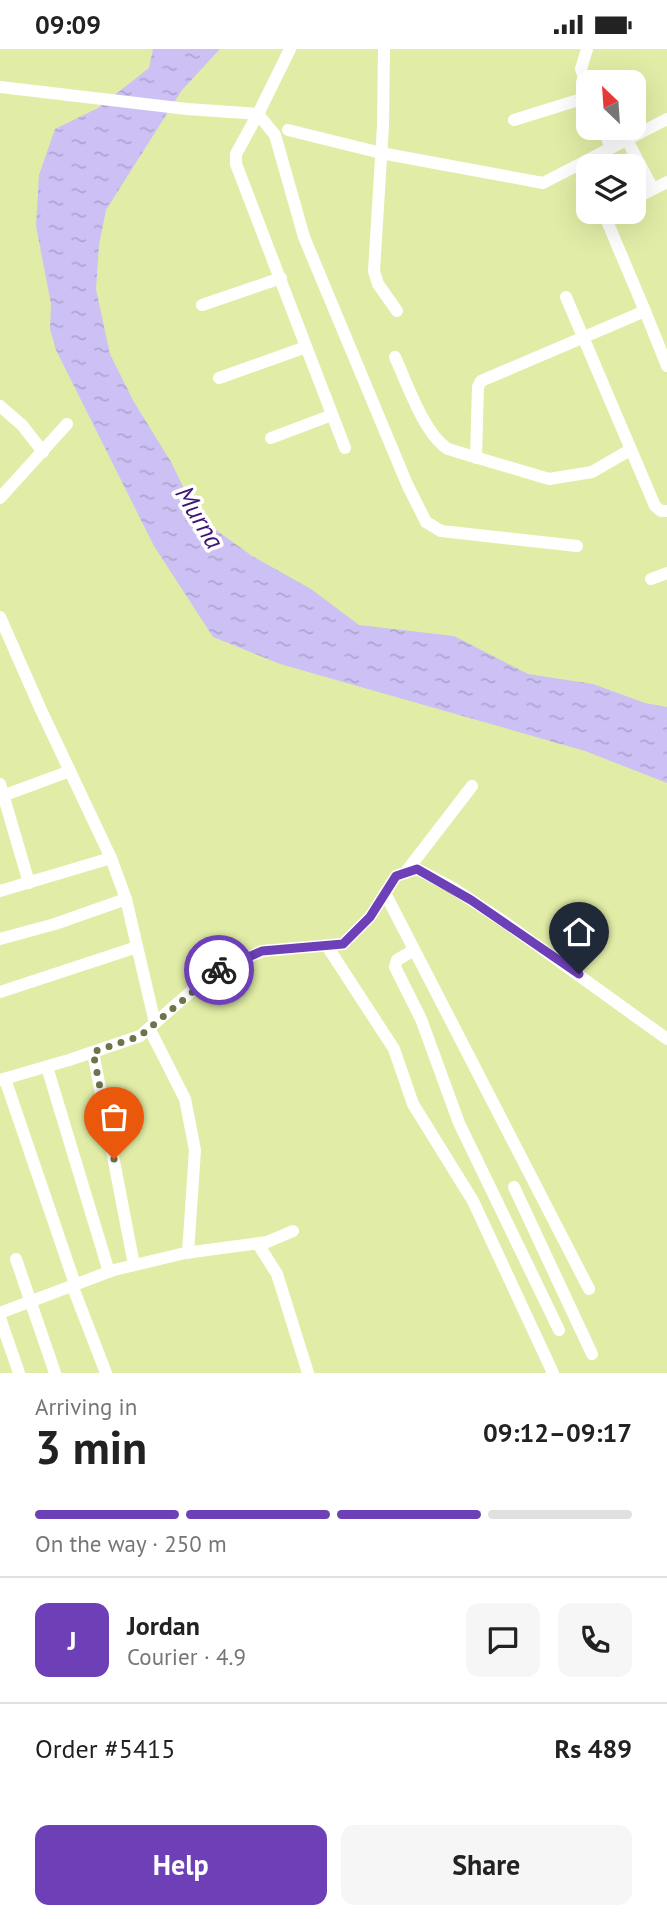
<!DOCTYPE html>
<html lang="en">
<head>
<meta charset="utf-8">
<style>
  body { margin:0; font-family:"PT Sans",sans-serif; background:#f6f6f6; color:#222; height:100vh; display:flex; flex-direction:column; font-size:26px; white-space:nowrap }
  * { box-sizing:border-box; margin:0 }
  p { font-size:23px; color:#767676 }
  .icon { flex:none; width:38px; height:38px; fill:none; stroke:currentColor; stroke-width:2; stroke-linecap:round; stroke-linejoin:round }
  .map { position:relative; height:1324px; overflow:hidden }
  .details { display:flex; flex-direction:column; background:#fff; flex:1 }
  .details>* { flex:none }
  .needle { width:46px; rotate:335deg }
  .buttons { position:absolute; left:576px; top:21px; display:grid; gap:14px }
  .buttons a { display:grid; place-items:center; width:70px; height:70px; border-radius:14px; background:#fff; box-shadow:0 7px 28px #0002; font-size:35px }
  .pin { position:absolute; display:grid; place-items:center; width:60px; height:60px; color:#fff; margin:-72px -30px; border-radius:50% 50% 50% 0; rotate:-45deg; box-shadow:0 0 7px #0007 }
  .pin .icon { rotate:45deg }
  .courier { position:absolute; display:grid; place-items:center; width:70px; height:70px; margin:-35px; border:5px solid #6d40b8; border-radius:50%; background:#fff; color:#222; box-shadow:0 2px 9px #0007 }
  .headline em { font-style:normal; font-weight:700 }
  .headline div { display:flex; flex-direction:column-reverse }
  .headline { display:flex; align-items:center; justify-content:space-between; height:119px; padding:0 35px }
  h1 { font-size:46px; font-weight:700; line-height:52px }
  .bar { display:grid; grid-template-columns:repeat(4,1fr); gap:10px 7px; align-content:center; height:84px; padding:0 35px }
  .bar i { height:9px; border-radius:5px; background:#e0e0e0 }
  .bar .on { background:#6d40b8 }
  .bar p { grid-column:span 4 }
  .line { display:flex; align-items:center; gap:18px; padding:0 35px; border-top:2px solid #e0e0e0 }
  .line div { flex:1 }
  .round { display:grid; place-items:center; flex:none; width:74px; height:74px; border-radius:14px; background:#f6f6f6 }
  .primary-button { display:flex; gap:14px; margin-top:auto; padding:14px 35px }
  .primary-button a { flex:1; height:80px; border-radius:14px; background:#6d40b8; color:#fff; font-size:28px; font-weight:700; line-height:80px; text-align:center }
  .primary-button a+a { background:#f6f6f6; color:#222 }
  .status { display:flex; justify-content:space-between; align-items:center; height:49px; padding:0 35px; background:#fff; direction:ltr }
  .status svg { height:19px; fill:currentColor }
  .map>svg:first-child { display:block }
  .water { fill:url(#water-ripples) }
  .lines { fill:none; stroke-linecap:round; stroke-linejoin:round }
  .minor { stroke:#fff; stroke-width:12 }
  .done { stroke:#6d7449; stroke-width:7; stroke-dasharray:0 12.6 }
  .route { stroke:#6d40b8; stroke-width:9 }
  .labels { text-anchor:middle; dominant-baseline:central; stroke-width:7; stroke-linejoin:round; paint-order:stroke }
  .water-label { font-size:26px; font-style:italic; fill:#3f1477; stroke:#fff }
</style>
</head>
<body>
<div class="status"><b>09:09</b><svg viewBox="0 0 49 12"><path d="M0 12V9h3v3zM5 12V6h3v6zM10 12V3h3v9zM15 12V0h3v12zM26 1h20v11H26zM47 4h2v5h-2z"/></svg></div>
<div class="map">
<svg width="667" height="1324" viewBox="0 0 667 1324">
  <defs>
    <pattern id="water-ripples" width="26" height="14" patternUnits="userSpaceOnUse" patternTransform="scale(1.75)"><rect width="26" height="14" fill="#cdc0f4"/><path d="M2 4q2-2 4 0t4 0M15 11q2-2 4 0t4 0" fill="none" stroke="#b0a5d0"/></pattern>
  </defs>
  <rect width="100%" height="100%" fill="#e1eda6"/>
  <path class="water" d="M153 0H220L182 41 106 161 99 196 96 240 110 305 134 353 171 413 198 468 252 507 311 540 359 576 454 587 528 625 593 635 645 654 667 658V734L585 702 280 615 213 588 154 497 56 301 50 280 51 255 36 177 39 126 55 80 98 59 149 19Z"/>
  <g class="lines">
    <g class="minor">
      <path d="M290 0 258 65 236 105V115L345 399"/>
      <path d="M384 0 383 77 374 222 378 235 397 262"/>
      <path d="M587 0 581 20 588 42"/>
      <path d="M0 38 187 60 258 65 275 86 304 188 407 435 426 473 441 482 577 497"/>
      <path d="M514 71 588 48"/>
      <path d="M603 79 611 99"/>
      <path d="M288 81 381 104 543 134 667 70"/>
      <path d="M627 91 653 140"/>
      <path d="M634 150 667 133"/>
      <path d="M566 248 655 457 661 462H667"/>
      <path d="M202 256 281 229"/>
      <path d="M645 262 667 317"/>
      <path d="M395 308C407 334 424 385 448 400L549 430 592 423 630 401"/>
      <path d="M219 329 306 298"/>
      <path d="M0 357 22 376 43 403"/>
      <path d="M271 389 332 366"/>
      <path d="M476 409 478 338 481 332 645 262 604 165 609 163"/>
      <path d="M0 449 67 375"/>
      <path d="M651 530 667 524"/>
      <path d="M0 568 41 661 111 809 126 850 155 974"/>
      <path d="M0 735 29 834"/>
      <path d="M0 748 70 722"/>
      <path d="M405 824 472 737"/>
      <path d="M0 842 111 809"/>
      <path d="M385 844 589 1240"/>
      <path d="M0 890 55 875 126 850"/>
      <path d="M327 897 394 1000 413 1055 473 1152 553 1324"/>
      <path d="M414 901 397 911 395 918 421 970 459 1074 559 1281"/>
      <path d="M0 943 137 898"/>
      <path d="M149 979 185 1050 195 1101 188 1204"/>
      <path d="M93 1003 134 1216"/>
      <path d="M47 1018 109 1223"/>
      <path d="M5 1030 75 1235"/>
      <path d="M0 1031 69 1011 140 987 210 926 262 902 343 895 370 868 396 827 417 820 453 839 506 874 667 990"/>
      <path d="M514 1138 592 1305"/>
      <path d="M258 1195 277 1225 308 1324"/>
      <path d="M16 1210 55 1324"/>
      <path d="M72 1236 106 1324"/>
      <path d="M0 1264 114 1221 185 1204 267 1193 293 1182"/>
      <path d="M0 1269 19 1324"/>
    </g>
  </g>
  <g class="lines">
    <path class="done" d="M114 1110 93 1003 140 987 219 921"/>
    <path class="route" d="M219 921 262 902 343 895 370 868 396 827 417 820 471 851 579 925"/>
  </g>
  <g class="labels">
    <g class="water-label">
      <text transform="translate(200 468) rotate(59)">Murna</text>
    </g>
  </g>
</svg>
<div class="buttons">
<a><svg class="needle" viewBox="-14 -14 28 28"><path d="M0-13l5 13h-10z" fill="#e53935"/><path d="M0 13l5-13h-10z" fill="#767676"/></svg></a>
<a><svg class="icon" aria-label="layers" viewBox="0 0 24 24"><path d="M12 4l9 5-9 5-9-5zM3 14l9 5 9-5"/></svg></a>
</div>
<div class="pin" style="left:114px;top:1110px;background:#ea580c"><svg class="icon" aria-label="bag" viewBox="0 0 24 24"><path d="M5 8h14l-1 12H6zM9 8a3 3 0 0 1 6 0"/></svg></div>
<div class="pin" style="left:579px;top:925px;background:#1f2937"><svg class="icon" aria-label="home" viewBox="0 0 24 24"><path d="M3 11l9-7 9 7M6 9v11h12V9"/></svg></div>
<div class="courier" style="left:219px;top:921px"><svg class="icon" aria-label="bike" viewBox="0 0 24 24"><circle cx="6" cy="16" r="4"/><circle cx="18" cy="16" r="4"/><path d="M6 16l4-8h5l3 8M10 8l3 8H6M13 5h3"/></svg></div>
</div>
<section class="details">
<div class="headline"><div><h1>3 min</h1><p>Arriving in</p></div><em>09:12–09:17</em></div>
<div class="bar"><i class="on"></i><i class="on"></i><i class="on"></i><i></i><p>On the way · 250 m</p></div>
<div class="line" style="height:126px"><b class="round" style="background:#6d40b8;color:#fff">J</b><div><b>Jordan</b><p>Courier · 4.9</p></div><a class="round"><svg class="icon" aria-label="chat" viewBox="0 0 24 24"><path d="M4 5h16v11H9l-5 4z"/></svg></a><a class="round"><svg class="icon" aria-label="phone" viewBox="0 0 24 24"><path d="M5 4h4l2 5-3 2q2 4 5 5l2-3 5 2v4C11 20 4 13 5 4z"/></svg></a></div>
<div class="line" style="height:91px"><div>Order #5415</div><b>Rs 489</b></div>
<div class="primary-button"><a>Help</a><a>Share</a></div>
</section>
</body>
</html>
